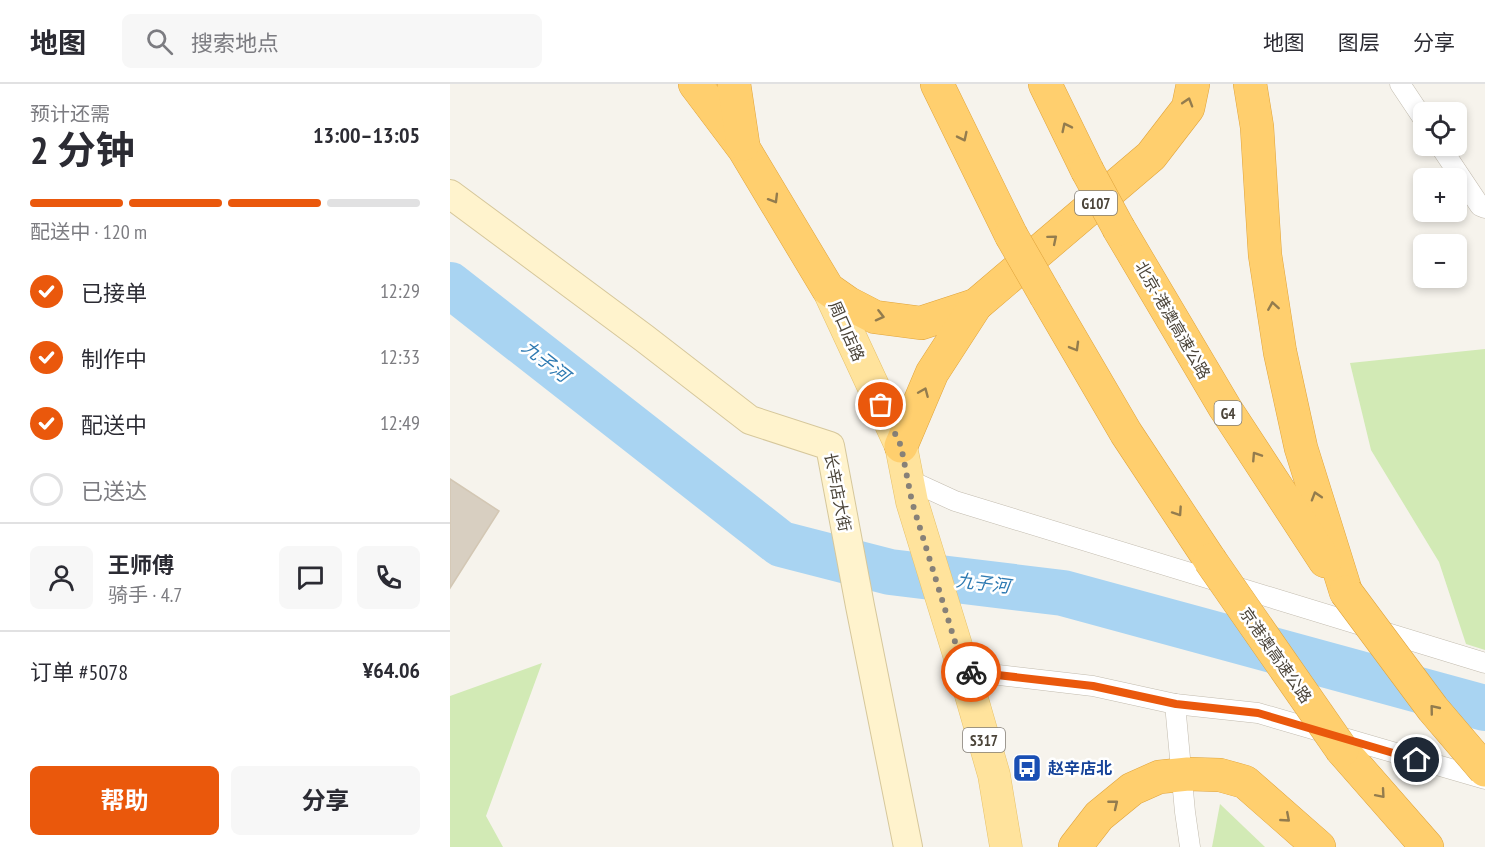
<!DOCTYPE html>
<html lang="zh">
<head>
<meta charset="utf-8">
<style>
  body { margin:0; font-family:"PT Sans Narrow","Noto Sans SC",sans-serif; background:#f7f7f7; color:#2b2b33; height:100vh; display:flex; flex-direction:column; font-size:22px; white-space:nowrap }
  * { box-sizing:border-box; margin:0 }
  p { font-size:20px; color:#7c7c81 }
  .icon { flex:none; width:33px; height:33px; fill:none; stroke:currentColor; stroke-width:2; stroke-linecap:round; stroke-linejoin:round }
  .map { position:relative; flex:1; overflow:hidden }
  .sheet { display:flex; flex-direction:column; background:#fff; width:450px }
  .sheet>* { flex:none }
  .buttons { position:absolute; left:963px; top:18px; display:grid; gap:12px }
  .buttons a { display:grid; place-items:center; width:54px; height:54px; border-radius:9px; background:#fff; box-shadow:0 3px 9px #0003; font-size:30px }
  .pin { position:absolute; display:grid; place-items:center; width:51px; height:51px; color:#fff; margin:-26px; border:3px solid #fff; border-radius:50%; box-shadow:0 2px 6px #0007 }
  .courier { position:absolute; display:grid; place-items:center; width:60px; height:60px; margin:-30px; border:4px solid #ea580c; border-radius:50%; background:#fff; color:#222; box-shadow:0 2px 8px #0007 }
  .overview em { font-style:normal; font-weight:700 }
  .overview div { display:flex; flex-direction:column-reverse }
  .overview { display:flex; align-items:center; justify-content:space-between; height:102px; padding:0 30px }
  h1 { font-size:39px; font-weight:700; line-height:45px }
  .bar { display:grid; grid-template-columns:repeat(4,1fr); gap:9px 6px; align-content:center; height:72px; padding:0 30px }
  .bar i { height:8px; border-radius:4px; background:#e1e1e2 }
  .bar .on { background:#ea580c }
  .bar p { grid-column:span 4 }
  .line { display:flex; align-items:center; gap:15px; padding:0 30px; border-top:2px solid #e1e1e2 }
  .line div { flex:1 }
  .round { display:grid; place-items:center; flex:none; width:63px; height:63px; border-radius:9px; background:#f7f7f7 }
  ol { padding:0 30px; list-style:none }
  li { display:flex; align-items:center; gap:18px; height:66px }
  li p { margin-inline-start:auto }
  li .icon { padding:6px; border-radius:50%; background:#ea580c; color:#fff; stroke-width:4 }
  li:last-child { color:#7c7c81 }
  li i { width:33px; height:33px; border:3px solid #e1e1e2; border-radius:50% }
  .button { display:flex; gap:12px; margin-top:auto; padding:12px 30px }
  .button a { flex:1; height:69px; border-radius:9px; background:#ea580c; color:#fff; font-size:24px; font-weight:700; line-height:69px; text-align:center }
  .button a+a { background:#f7f7f7; color:#2b2b33 }
  header { display:flex; align-items:center; gap:36px; box-sizing:border-box; height:84px; padding:0 30px; background:#fff; border-bottom:2px solid #e1e1e2 }
  header strong { font-size:28px }
  nav { display:flex; gap:33px; margin-inline-start:auto; font-size:21px }
  .search { width:420px; height:54px; background:#f7f7f7; display:flex; align-items:center; gap:15px; box-sizing:border-box; padding:0 21px; border-radius:9px; color:#7c7c81; font-size:22px }
  main { display:flex; flex:1; min-height:0 }
  .map>svg:first-child { display:block }
  .green { fill:#d2eab5 }
  .lines { fill:none; stroke-linecap:round; stroke-linejoin:round }
  .river { stroke:#a9d4f2; stroke-width:46 }
  .building { fill:#d8cfc1; stroke:#d3c7b4; stroke-width:1.5 }
  .street-casing { stroke:#c2bbae; stroke-width:21 }
  .secondary-casing { stroke:#d6c79b; stroke-width:30 }
  .primary-casing { stroke:#e6c16a; stroke-width:33 }
  .highway-casing { stroke:#e0a43c; stroke-width:34 }
  .street { stroke:#fff; stroke-width:20 }
  .secondary { stroke:#fff3cd; stroke-width:28 }
  .primary { stroke:#ffe39c; stroke-width:32 }
  .highway { stroke:#ffcf6e; stroke-width:33 }
  .highway-bridge-casing { stroke:#e0a43c; stroke-width:34; stroke-linecap:butt }
  .highway-bridge { stroke:#ffcf6e; stroke-width:33 }
  .oneway { stroke:#937c4e }
  .done { stroke:#878178; stroke-width:6; stroke-dasharray:0 10.8 }
  .route { stroke:#ea580c; stroke-width:8 }
  .labels { text-anchor:middle; dominant-baseline:central; stroke-width:5; stroke-linejoin:round; paint-order:stroke }
  .shield { fill:#fff; stroke:#817c74; stroke-width:1.5 }
  .shield-label { font-size:15px; font-weight:bold; fill:#4b4439 }
  .street-label { font-size:16px; fill:#4b4439; stroke:#fff }
  .transit-label { font-size:16px; font-weight:bold; fill:#164399; stroke:#fff; text-anchor:start }
  .water-label { font-size:18px; font-style:italic; fill:#2e7ab2; stroke:#fff }
</style>
</head>
<body>
<header>
<strong>地图</strong>
<div class="search"><svg class="icon" aria-label="search" viewBox="0 0 24 24"><circle cx="10" cy="10" r="6"/><path d="M15 15l6 6"/></svg>搜索地点</div>
<nav><a>地图</a><a>图层</a><a>分享</a></nav>
</header>
<main>
<section class="sheet">
<div class="overview"><div><h1>2 分钟</h1><p>预计还需</p></div><em>13:00–13:05</em></div>
<div class="bar"><i class="on"></i><i class="on"></i><i class="on"></i><i></i><p>配送中 · 120 m</p></div>
<ol>
<li><svg class="icon" aria-label="check" viewBox="0 0 24 24"><path d="M5 12l5 5 9-10"/></svg>已接单<p>12:29</p></li>
<li><svg class="icon" aria-label="check" viewBox="0 0 24 24"><path d="M5 12l5 5 9-10"/></svg>制作中<p>12:33</p></li>
<li><svg class="icon" aria-label="check" viewBox="0 0 24 24"><path d="M5 12l5 5 9-10"/></svg>配送中<p>12:49</p></li>
<li><i></i>已送达</li>
</ol>
<div class="line" style="height:108px"><a class="round"><svg class="icon" aria-label="person" viewBox="0 0 24 24"><circle cx="12" cy="8" r="4"/><path d="M4 21q1-7 8-7t8 7"/></svg></a><div><b>王师傅</b><p>骑手 · 4.7</p></div><a class="round"><svg class="icon" aria-label="chat" viewBox="0 0 24 24"><path d="M4 5h16v11H9l-5 4z"/></svg></a><a class="round"><svg class="icon" aria-label="phone" viewBox="0 0 24 24"><path d="M5 4h4l2 5-3 2q2 4 5 5l2-3 5 2v4C11 20 4 13 5 4z"/></svg></a></div>
<div class="line" style="height:78px"><div>订单 #5078</div><b>¥64.06</b></div>
<div class="button"><a>帮助</a><a>分享</a></div>
</section>
<div class="map">
<svg width="1035" height="763" viewBox="0 0 1035 763">
  <rect width="100%" height="100%" fill="#f6f3ec"/>
  <g class="green">
    <path d="M1035 265V566L1016 560 989 478 921 366 900 279Z"/>
    <path d="M92 579 36 732 53 763H0V612Z"/>
    <path d="M770 720 815 763H762Z"/>
  </g>
  <g class="lines">
    <path class="river" d="M0 201 331 460 440 488 613 509 1035 624"/>
  </g>
  <path class="building" d="M0 395 49 427 0 504Z"/>
  <g class="lines">
    <g class="street-casing">
      <g id="street">
        <path d="M950 0 974 36"/>
        <path d="M990 62 1030 122 1035 124"/>
        <path d="M457 395 505 417 1035 579"/>
        <path d="M514 587 643 602 725 620 808 629 1035 695"/>
        <path d="M725 620 735 728 740 763"/>
      </g>
    </g>
    <g class="secondary-casing">
      <path id="secondary" d="M0 110 194 254 300 336 380 362 410 522 458 763"/>
    </g>
    <g class="primary-casing">
      <path id="primary" d="M378 205 451 362 462 418 514 587 544 691 556 763"/>
    </g>
    <g class="highway-casing">
      <g id="highway">
        <path d="M245 0 294 65 378 205 398 219 425 233 471 239 526 221"/>
        <path d="M284 0 293 60"/>
        <path d="M487 0 561 151"/>
        <path d="M595 0 637 86"/>
        <path d="M800 0 807 43 815 171 830 268 851 364 896 508"/>
        <path d="M669 145 775 324 875 477"/>
        <path d="M596 212 676 349 760 476"/>
        <path d="M451 362 482 289 526 221 701 72 738 24 743 0"/>
        <path d="M892 666 977 763"/>
        <path d="M625 763 649 732 682 705 709 693 738 690 770 691 795 698 869 763"/>
      </g>
    </g>
    <use href="#street" class="street"/>
    <use href="#secondary" class="secondary"/>
    <use href="#primary" class="primary"/>
    <use href="#highway" class="highway"/>
    <g class="highway-bridge-casing">
      <g id="highway-bridge">
        <path d="M637 86 669 145"/>
        <path d="M561 151 596 212"/>
        <path d="M760 476 892 666"/>
        <path d="M896 508 983 625 1035 686"/>
      </g>
    </g>
    <use href="#highway-bridge" class="highway-bridge"/>
  </g>
  <defs><path id="oneway-chevron" d="M-2-3.5L2.5 0L-2 3.5" fill="none" stroke-width="1.6" stroke-linecap="round" stroke-linejoin="round" transform="scale(1.5)"/></defs>
  <g class="oneway">
    <use href="#oneway-chevron" transform="translate(738 18) rotate(-73)"/>
    <use href="#oneway-chevron" transform="translate(616 43) rotate(-116)"/>
    <use href="#oneway-chevron" transform="translate(513 53) rotate(64)"/>
    <use href="#oneway-chevron" transform="translate(324 115) rotate(59)"/>
    <use href="#oneway-chevron" transform="translate(603 155) rotate(-40)"/>
    <use href="#oneway-chevron" transform="translate(823 222) rotate(-99)"/>
    <use href="#oneway-chevron" transform="translate(430 232) rotate(14)"/>
    <use href="#oneway-chevron" transform="translate(625 263) rotate(60)"/>
    <use href="#oneway-chevron" transform="translate(474 308) rotate(-67)"/>
    <use href="#oneway-chevron" transform="translate(806 372) rotate(-123)"/>
    <use href="#oneway-chevron" transform="translate(866 412) rotate(-107)"/>
    <use href="#oneway-chevron" transform="translate(728 428) rotate(56)"/>
    <use href="#oneway-chevron" transform="translate(984 625) rotate(-129)"/>
    <use href="#oneway-chevron" transform="translate(931 710) rotate(49)"/>
    <use href="#oneway-chevron" transform="translate(664 720) rotate(-39)"/>
    <use href="#oneway-chevron" transform="translate(836 734) rotate(41)"/>
  </g>
  <g class="lines">
    <path class="done" d="M431 321 451 362 462 418 514 587 521 588"/>
    <path class="route" d="M521 588 643 602 726 620 808 629 967 676"/>
  </g>
  <defs>
    <g id="bus-square" transform="scale(1.5)"><rect x="-9" y="-9" width="18" height="18" rx="4" fill="#1a4fb4" stroke="#fff"/><path d="M-5-6H5V4H4V6H2V4H-2V6H-4V4H-5ZM-3.5-4V0h7V-4ZM-3.5 1.2v1.5H-2V1.2ZM2 1.2v1.5H3.5V1.2Z" fill="#fff"/></g>
  </defs>
  <g fill-rule="evenodd">
    <use href="#bus-square" x="577" y="684"/>
  </g>
  <g class="labels">
    <g class="shield">
      <rect x="625" y="107" width="42" height="24" rx="4.5"/>
      <rect x="764.5" y="317" width="27" height="24" rx="4.5"/>
      <rect x="513" y="644" width="42" height="24" rx="4.5"/>
    </g>
    <g class="shield-label">
      <text x="646" y="119">G107</text>
      <text x="778" y="329">G4</text>
      <text x="534" y="656">S317</text>
    </g>
    <g class="street-label">
      <text transform="translate(723 236) rotate(60)">北京-港澳高速公路</text>
      <text transform="translate(397 247) rotate(66)">周口店路</text>
      <text transform="translate(388 408) rotate(79)">长辛店大街</text>
      <text transform="translate(826 571) rotate(55)">京港澳高速公路</text>
    </g>
    <g class="transit-label">
      <text x="598" y="684">赵辛店北</text>
    </g>
    <g class="water-label">
      <text transform="translate(96 277) rotate(38)">九子河</text>
      <text transform="translate(533 499) rotate(7)">九子河</text>
    </g>
  </g>
</svg>
<div class="buttons">
<a><svg class="icon" aria-label="locate" viewBox="0 0 24 24"><circle cx="12" cy="12" r="6"/><path d="M12 2v4M12 18v4M2 12h4M18 12h4"/></svg></a>
<a>+</a>
<a>−</a>
</div>
<div class="pin" style="left:431px;top:321px;background:#ea580c"><svg class="icon" aria-label="bag" viewBox="0 0 24 24"><path d="M5 8h14l-1 12H6zM9 8a3 3 0 0 1 6 0"/></svg></div>
<div class="pin" style="left:967px;top:676px;background:#1f2937"><svg class="icon" aria-label="home" viewBox="0 0 24 24"><path d="M3 11l9-7 9 7M6 9v11h12V9"/></svg></div>
<div class="courier" style="left:521px;top:588px"><svg class="icon" aria-label="bike" viewBox="0 0 24 24"><circle cx="6" cy="16" r="4"/><circle cx="18" cy="16" r="4"/><path d="M6 16l4-8h5l3 8M10 8l3 8H6M13 5h3"/></svg></div>
</div>
</main>
</body>
</html>
